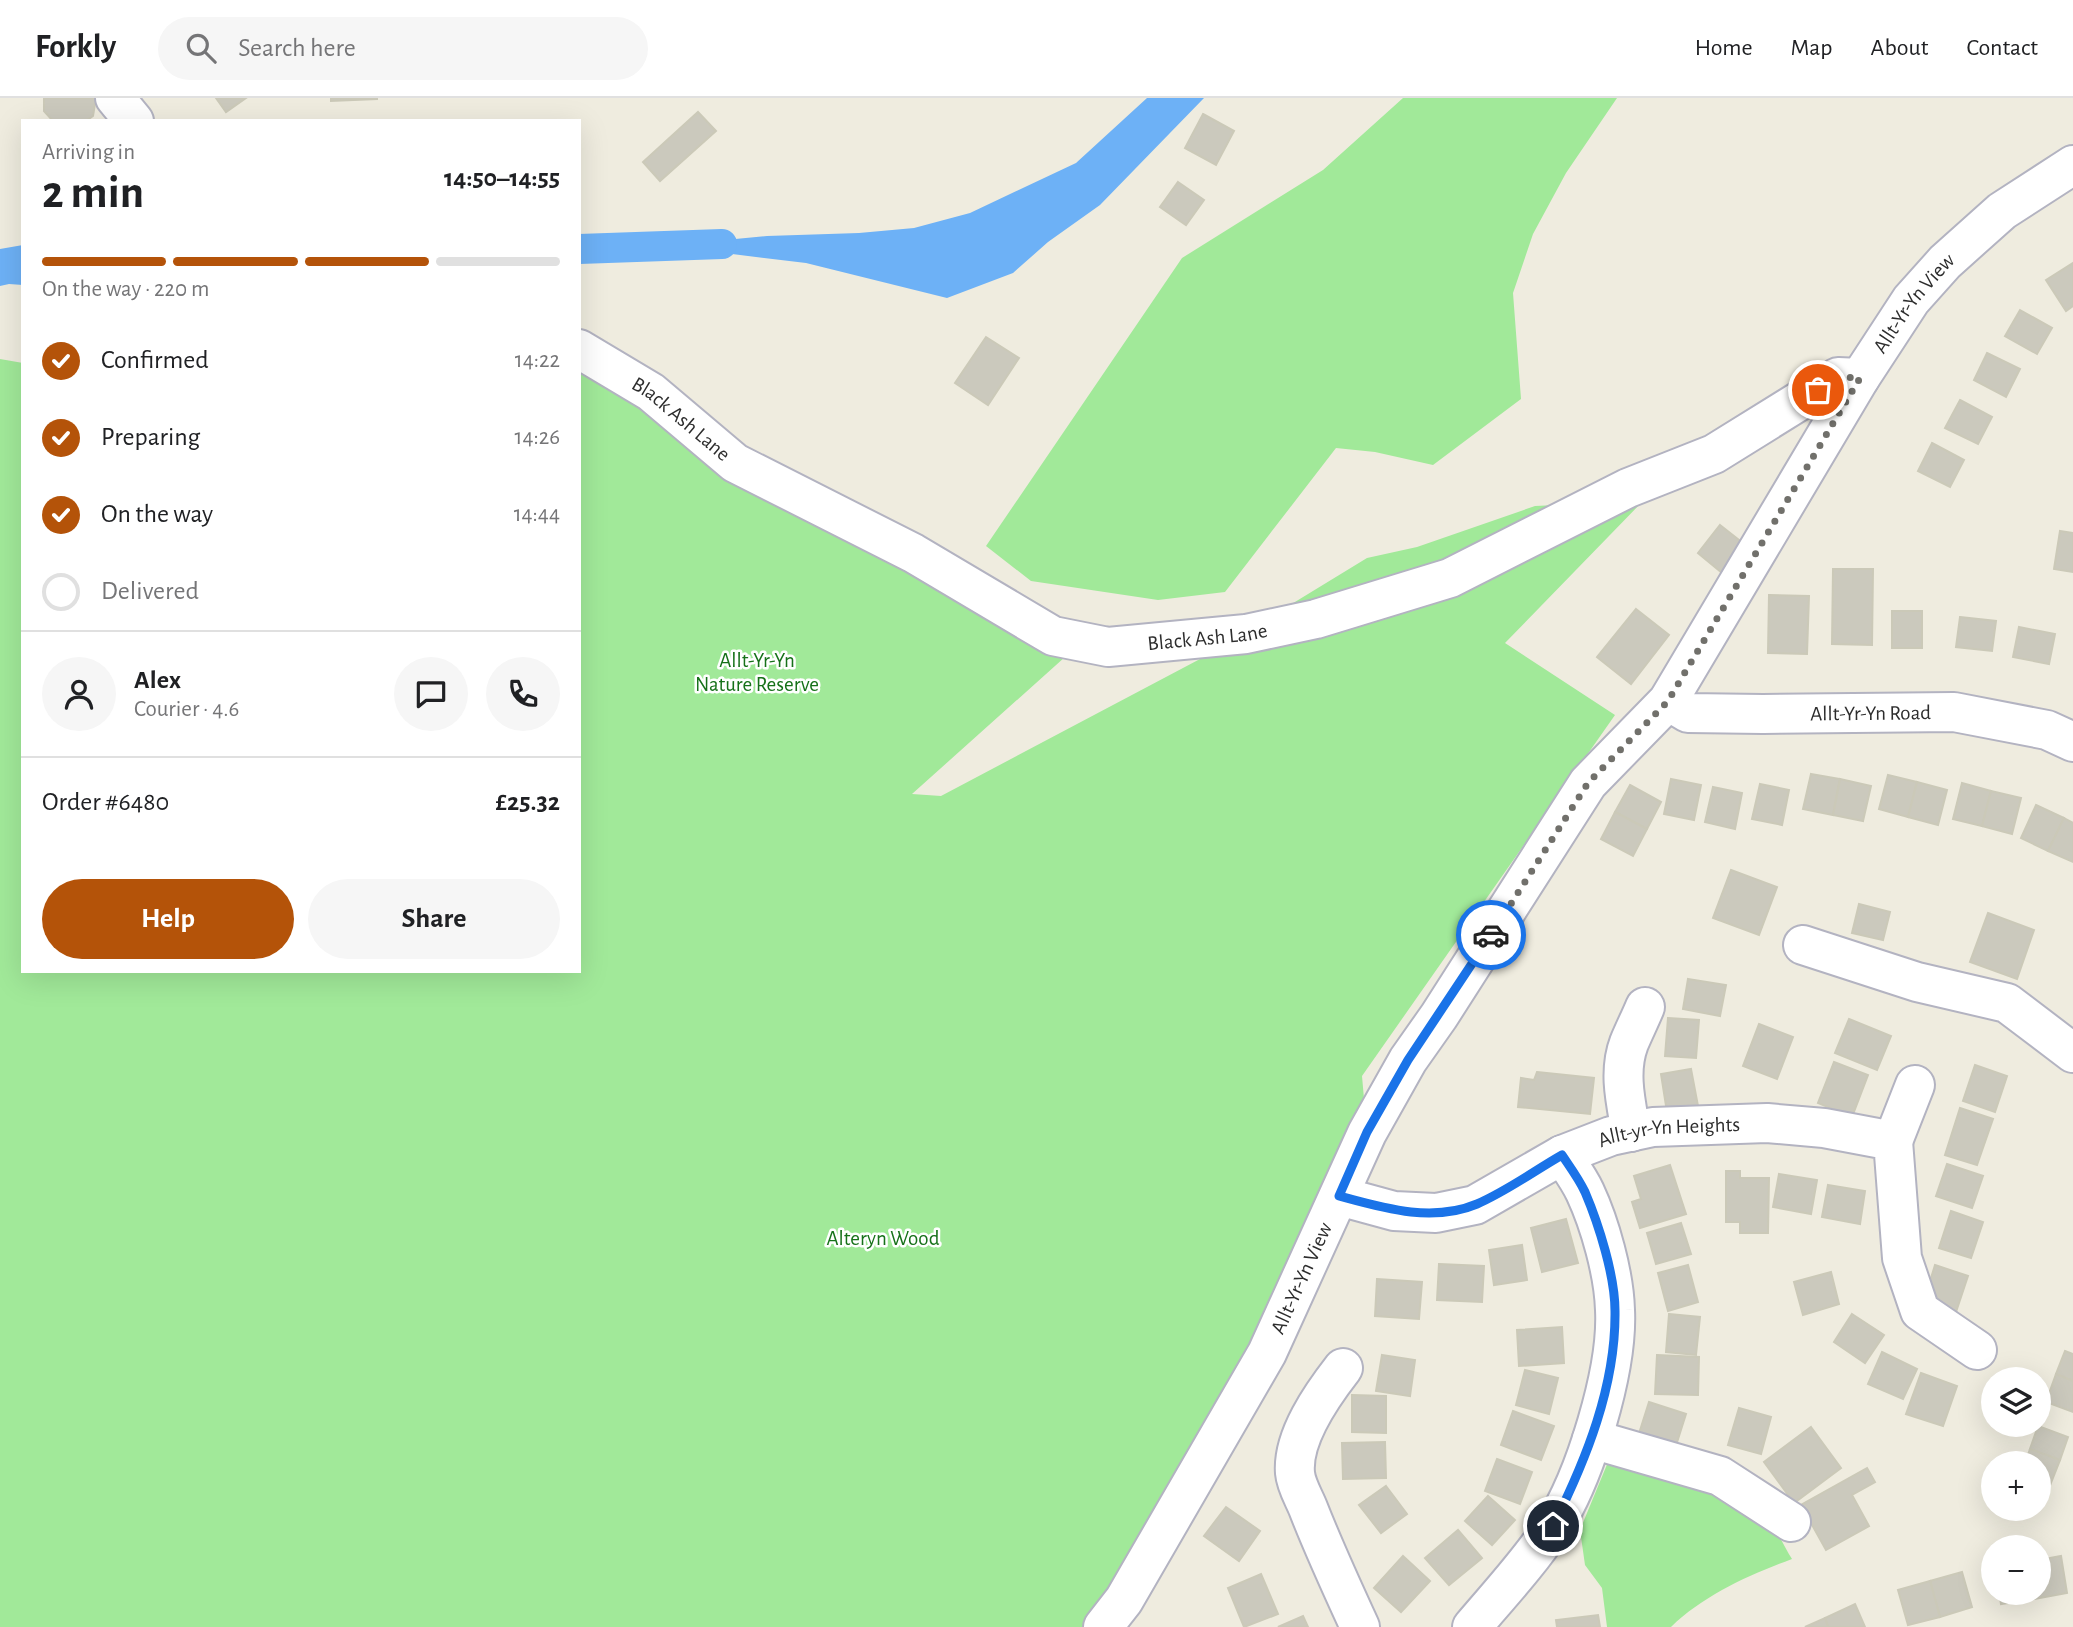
<!DOCTYPE html>
<html lang="en">
<head>
<meta charset="utf-8">
<style>
  body { margin:0; font-family:"Alegreya Sans",sans-serif; background:#f6f6f6; color:#202124; height:100vh; display:flex; flex-direction:column; font-size:26px; white-space:nowrap }
  * { box-sizing:border-box; margin:0 }
  p { font-size:23px; color:#757577 }
  .icon { flex:none; width:38px; height:38px; fill:none; stroke:currentColor; stroke-width:2; stroke-linecap:round; stroke-linejoin:round }
  .map { position:relative; flex:1; overflow:hidden }
  .drawer { position:absolute; left:21px; top:21px; width:560px; height:854px; display:flex; flex-direction:column; background:#fff; border-radius:0px; box-shadow:0 7px 28px #0002 }
  .drawer>* { flex:none }
  .tools { position:absolute; left:1981px; top:1269px; display:grid; gap:14px }
  .tools a { display:grid; place-items:center; width:70px; height:70px; border-radius:50%; background:#fff; box-shadow:0 7px 28px #0002; font-size:35px }
  .pin { position:absolute; display:grid; place-items:center; width:60px; height:60px; color:#fff; margin:-30px; border:4px solid #fff; border-radius:50%; box-shadow:0 2px 7px #0007 }
  .courier { position:absolute; display:grid; place-items:center; width:70px; height:70px; margin:-35px; border:5px solid #1a73e8; border-radius:50%; background:#fff; color:#222; box-shadow:0 2px 9px #0007 }
  .headline em { font-style:normal; font-weight:700 }
  .headline div { display:flex; flex-direction:column-reverse }
  .headline { display:flex; align-items:center; justify-content:space-between; height:119px; padding:0 21px }
  h1 { font-size:46px; font-weight:700; line-height:52px }
  .bar { display:grid; grid-template-columns:repeat(4,1fr); gap:10px 7px; align-content:center; height:84px; padding:0 21px }
  .bar i { height:9px; border-radius:5px; background:#e0e0e0 }
  .bar .current { background:#b45309 }
  .bar p { grid-column:span 4 }
  .line { display:flex; align-items:center; gap:18px; padding:0 21px; border-top:2px solid #e0e0e0 }
  .line div { flex:1 }
  .round { display:grid; place-items:center; flex:none; width:74px; height:74px; border-radius:37px; background:#f6f6f6 }
  ol { padding:0 21px; list-style:none }
  li { display:flex; align-items:center; gap:21px; height:77px }
  li p { margin-inline-start:auto }
  li .icon { padding:7px; border-radius:50%; background:#b45309; color:#fff; stroke-width:4 }
  li:last-child { color:#757577 }
  li i { width:38px; height:38px; border:4px solid #e0e0e0; border-radius:50% }
  .primary-button { display:flex; gap:14px; margin-top:auto; padding:14px 21px }
  .primary-button a { flex:1; height:80px; border-radius:42px; background:#b45309; color:#fff; font-size:28px; font-weight:700; line-height:80px; text-align:center }
  .primary-button a+a { background:#f6f6f6; color:#202124 }
  header { display:flex; align-items:center; gap:42px; box-sizing:border-box; height:98px; padding:0 35px; background:#fff; border-bottom:2px solid #e0e0e0 }
  header strong { font-size:33px }
  nav { display:flex; gap:38px; margin-inline-start:auto; font-size:24px }
  .search { width:490px; height:63px; background:#f6f6f6; display:flex; align-items:center; gap:18px; box-sizing:border-box; padding:0 24px; border-radius:38px; color:#757577; font-size:26px }
  .map>svg:first-child { display:block }
  .green { fill:#a1e999 }
  .water { fill:#6db1f6 }
  .lines { fill:none; stroke-linecap:round; stroke-linejoin:round }
  .canal { stroke:#6db1f6; stroke-width:30 }
  .building { fill:#cbc9bd; stroke:#cbc9b8; stroke-width:2 }
  .minor-casing { stroke:#b3b3c1; stroke-width:42 }
  .minor { stroke:#fff; stroke-width:38 }
  .done { stroke:#71706b; stroke-width:7; stroke-dasharray:0 12.6 }
  .route { stroke:#1a73e8; stroke-width:9 }
  .labels { text-anchor:middle; dominant-baseline:central; stroke-width:5; stroke-linejoin:round; paint-order:stroke }
  .street-label { font-size:21px; fill:#2d2d2d; stroke:#fff }
  .park-label { font-size:21px; fill:#167119; stroke:#fff }
</style>
</head>
<body>
<header>
<strong>Forkly</strong>
<div class="search"><svg class="icon" aria-label="search" viewBox="0 0 24 24"><circle cx="10" cy="10" r="6"/><path d="M15 15l6 6"/></svg>Search here</div>
<nav><a>Home</a><a>Map</a><a>About</a><a>Contact</a></nav>
</header>
<div class="map">
<svg width="2073" height="1529" viewBox="0 0 2073 1529">
  <rect width="100%" height="100%" fill="#efecdf"/>
  <g class="green">
    <path d="M1403 0H1617L1566 75 1533 136 1513 195 1521 301 1433 367 1375 354 1336 350 1225 494 1158 502 1031 483 986 448 1182 160 1323 72Z"/>
    <path d="M579 251 1065 559 912 696 941 698 1253 533 1290 507 1367 460 1417 449 1535 408 1643 403 1505 545 1615 617 1362 978 1367 1035 1103 1529H0V261L23 265V873H579Z"/>
    <path d="M1608 1364C1657 1377 1731 1390 1769 1425 1778 1433 1785 1450 1792 1461 1749 1477 1704 1497 1671 1529H1607L1602 1490 1585 1467 1580 1432Z"/>
  </g>
  <g class="water">
    <path d="M1147 0H1204L1100 107 1048 144 1013 175 947 200 806 165 732 156 683 146 767 138 859 135 914 130 970 115 1076 65Z"/>
    <path d="M23 147V187L9 186 0 188V151Z"/>
  </g>
  <g class="lines">
    <path class="canal" d="M579 151 722 146"/>
  </g>
  <g class="building">
    <path d="M44 0H96L93 18 86 23H53L44 13Z"/>
    <path d="M216 0H246L226 14Z"/>
    <path d="M331 0H377V1L331 3Z"/>
    <path d="M698 14 716 33 660 83 643 64Z"/>
    <path d="M1203 16 1234 33 1216 67 1185 50Z"/>
    <path d="M1178 84 1204 102 1186 127 1160 109Z"/>
    <path d="M2073 165V208L2066 213 2046 182Z"/>
    <path d="M2020 212 2052 230 2037 256 2005 238Z"/>
    <path d="M986 239 1019 260 988 307 955 285Z"/>
    <path d="M1987 255 2020 271 2006 299 1974 282Z"/>
    <path d="M1960 302 1992 319 1978 346 1945 330Z"/>
    <path d="M1932 345 1964 362 1950 389 1918 373Z"/>
    <path d="M1720 427 1744 446 1721 474 1698 455Z"/>
    <path d="M2060 433 2073 435V474L2054 471Z"/>
    <path d="M1833 471H1873L1872 547 1832 546Z"/>
    <path d="M1769 497 1809 498 1807 556 1768 555Z"/>
    <path d="M1636 511 1669 537 1631 586 1597 559Z"/>
    <rect x="1892" y="513" width="30" height="37"/>
    <path d="M1960 519 1996 523 1992 553 1956 549Z"/>
    <path d="M2019 529 2055 536 2049 566 2013 559Z"/>
    <path d="M1811 676 1840 681 1833 717 1803 711Z"/>
    <path d="M1888 677 1917 684 1908 719 1879 711Z"/>
    <path d="M1671 681 1701 687 1694 722 1664 716Z"/>
    <path d="M1840 681 1871 688 1863 723 1833 717Z"/>
    <path d="M1917 684 1947 692 1938 727 1908 719Z"/>
    <path d="M1962 685 1991 693 1982 728 1953 721Z"/>
    <path d="M1760 686 1789 692 1782 727 1752 721Z"/>
    <path d="M1630 687 1661 704 1647 731 1615 714Z"/>
    <path d="M1713 689 1742 695 1735 731 1705 724Z"/>
    <path d="M1991 693 2021 700 2012 736 1982 728Z"/>
    <path d="M2036 707 2064 720 2048 753 2021 740Z"/>
    <path d="M1615 714 1647 731 1633 758 1601 741Z"/>
    <path d="M2064 720 2073 725V764L2048 753Z"/>
    <path d="M1731 772 1777 789 1759 837 1713 820Z"/>
    <path d="M1859 806 1890 814 1883 842 1852 835Z"/>
    <path d="M1988 815 2034 832 2017 881 1970 864Z"/>
    <path d="M1688 881 1726 887 1720 918 1683 911Z"/>
    <path d="M1668 920 1699 922 1696 960 1665 958Z"/>
    <path d="M1849 921 1891 938 1877 972 1835 955Z"/>
    <path d="M1759 926 1793 939 1777 981 1743 968Z"/>
    <path d="M1834 964 1868 977 1852 1019 1818 1005Z"/>
    <path d="M1975 967 2007 978 1995 1014 1963 1003Z"/>
    <path d="M1691 971 1698 1008 1667 1014 1661 976Z"/>
    <path d="M1537 974 1594 980 1590 1016 1518 1009 1521 980 1534 982Z"/>
    <path d="M1960 1010 1993 1021 1977 1067 1945 1057Z"/>
    <path d="M1947 1066 1983 1078 1972 1110 1936 1098Z"/>
    <path d="M1670 1067 1686 1116 1640 1130 1632 1104 1641 1101 1634 1078Z"/>
    <path d="M1726 1073H1740V1080H1769L1768 1135H1740V1124H1726Z"/>
    <path d="M1779 1076 1817 1082 1811 1116 1773 1109Z"/>
    <path d="M1828 1087 1865 1093 1860 1126 1822 1119Z"/>
    <path d="M1951 1113 1983 1124 1971 1160 1939 1150Z"/>
    <path d="M1566 1121 1578 1165 1542 1174 1531 1130Z"/>
    <path d="M1681 1125 1691 1156 1656 1166 1647 1135Z"/>
    <path d="M1522 1147 1527 1182 1494 1187 1489 1152Z"/>
    <path d="M1439 1166 1484 1168 1482 1204 1437 1202Z"/>
    <path d="M1688 1167 1698 1204 1668 1213 1658 1175Z"/>
    <path d="M1935 1167 1968 1178 1956 1214 1924 1203Z"/>
    <path d="M1831 1174 1839 1206 1803 1217 1794 1184Z"/>
    <path d="M1377 1181 1422 1184 1419 1221 1375 1218Z"/>
    <path d="M1669 1216 1700 1219 1696 1257 1666 1254Z"/>
    <path d="M1852 1216 1884 1237 1865 1265 1834 1244Z"/>
    <path d="M1562 1229 1564 1265 1519 1268 1517 1232Z"/>
    <path d="M2065 1253 2073 1256V1283L2056 1276Z"/>
    <path d="M1882 1254 1917 1271 1903 1301 1868 1286Z"/>
    <path d="M1382 1257 1415 1262 1410 1298 1376 1293Z"/>
    <path d="M1657 1257 1699 1259 1698 1297 1655 1296Z"/>
    <path d="M1525 1272 1558 1280 1549 1316 1516 1307Z"/>
    <path d="M1921 1275 1957 1288 1943 1328 1906 1316Z"/>
    <path d="M2056 1276 2073 1283V1314L2046 1304Z"/>
    <path d="M1352 1297 1386 1298V1335L1352 1334Z"/>
    <path d="M1649 1304 1686 1316 1673 1357 1636 1345Z"/>
    <path d="M1739 1310 1771 1319 1761 1356 1728 1347Z"/>
    <path d="M1513 1313 1554 1328 1541 1362 1501 1347Z"/>
    <path d="M2038 1328 2068 1339 2060 1362 2030 1351Z"/>
    <path d="M1811 1329 1841 1370 1794 1405 1764 1364Z"/>
    <path d="M1385 1344 1386 1380 1343 1381 1342 1345Z"/>
    <path d="M2030 1351 2060 1362 2049 1390 2039 1386V1365H2025Z"/>
    <path d="M1497 1361 1532 1374 1520 1406 1485 1393Z"/>
    <path d="M1867 1370 1875 1384 1852 1397 1869 1428 1826 1452 1801 1407Z"/>
    <path d="M1386 1388 1407 1416 1381 1435 1359 1407Z"/>
    <path d="M1488 1398 1515 1422 1492 1447 1465 1423Z"/>
    <path d="M1226 1409 1260 1433 1239 1463 1204 1438Z"/>
    <path d="M1458 1432 1482 1460 1449 1487 1425 1460Z"/>
    <path d="M1403 1458 1430 1483 1401 1514 1374 1490Z"/>
    <path d="M2061 1458 2067 1495 2034 1501 2033 1494H2039V1462Z"/>
    <path d="M1962 1474 1972 1509 1940 1519 1930 1483Z"/>
    <path d="M1261 1476 1278 1516 1244 1529 1228 1490Z"/>
    <path d="M1930 1483 1940 1519 1908 1527 1898 1492Z"/>
    <path d="M1999 1494H2033L2034 1501 2001 1506Z"/>
    <path d="M1855 1506 1865 1529H1828L1825 1520Z"/>
    <path d="M1598 1517 1600 1529H1557L1556 1522Z"/>
    <path d="M1303 1518 1308 1529H1278Z"/>
    <path d="M1825 1520 1828 1529H1805Z"/>
  </g>
  <g class="lines">
    <g class="minor-casing">
      <g id="minor">
        <path d="M115 0 134 23"/>
        <path id="s1" d="M579 251 651 294 735 365 913 455 1053 538 1108 549 1246 536 1316 521 1450 480 1628 390 1714 356 1838 279 1860 280"/>
        <path id="s2" d="M1668 603 1688 615 1763 616 1954 614 2047 632 2073 644"/>
        <path d="M1803 847 1917 884 2007 905 2073 955"/>
        <path d="M1631 1034C1626 1005 1618 974 1629 945 1634 933 1640 921 1645 909"/>
        <path d="M1893 1043 1915 987"/>
        <path id="s3" d="M1339 1098 1394 1113 1436 1115 1475 1107 1562 1057 1611 1038 1653 1029 1767 1025 1824 1030 1893 1043 1902 1160 1920 1213 1977 1252"/>
        <path d="M1343 1270C1322 1297 1292 1339 1295 1375 1296 1387 1304 1400 1308 1410 1324 1451 1342 1490 1360 1529"/>
        <path d="M1592 1341 1720 1378 1791 1424"/>
        <path id="s4" d="M1103 1529 1124 1502 1267 1255 1367 1035 1408 962 1439 918 1588 685 1668 603 1860 280 1911 202 1945 164 2002 113 2073 67"/>
        <path d="M1472 1529C1499 1497 1529 1465 1552 1430 1585 1380 1618 1272 1615 1212 1614 1176 1600 1126 1585 1094 1579 1081 1570 1069 1562 1057"/>
      </g>
    </g>
    <use href="#minor" class="minor"/>
  </g>
  <g class="lines">
    <path class="done" d="M1491 837 1588 685 1668 603 1860 280 1838 279 1818 292"/>
    <path class="route" d="M1491 837 1408 962 1367 1034 1339 1098C1383 1110 1432 1125 1477 1106 1507 1093 1534 1073 1562 1057 1570 1069 1579 1081 1585 1094 1599 1127 1615 1178 1615 1213 1616 1288 1586 1362 1553 1428"/>
  </g>
  <g class="labels">
    <g class="street-label">
      <text stroke="none"><textPath href="#s4" startOffset="1558">Allt-Yr-Yn View</textPath></text>
      <text stroke="none"><textPath href="#s1" startOffset="124">Black Ash Lane</textPath></text>
      <text stroke="none"><textPath href="#s1" startOffset="712">Black Ash Lane</textPath></text>
      <text stroke="none"><textPath href="#s2" startOffset="206">Allt-Yr-Yn Road</textPath></text>
      <text stroke="none"><textPath href="#s3" startOffset="350">Allt-yr-Yn Heights</textPath></text>
      <text stroke="none"><textPath href="#s4" startOffset="402">Allt-Yr-Yn View</textPath></text>
    </g>
    <g class="park-label">
      <text x="757" y="562">Allt-Yr-Yn<tspan x="757" dy="24">Nature Reserve</tspan></text>
      <text x="883" y="1140">Alteryn Wood</text>
    </g>
  </g>
</svg>
<div class="tools">
<a><svg class="icon" aria-label="layers" viewBox="0 0 24 24"><path d="M12 4l9 5-9 5-9-5zM3 14l9 5 9-5"/></svg></a>
<a>+</a>
<a>−</a>
</div>
<div class="pin" style="left:1818px;top:292px;background:#ea580c"><svg class="icon" aria-label="bag" viewBox="0 0 24 24"><path d="M5 8h14l-1 12H6zM9 8a3 3 0 0 1 6 0"/></svg></div>
<div class="pin" style="left:1553px;top:1428px;background:#1f2937"><svg class="icon" aria-label="home" viewBox="0 0 24 24"><path d="M3 11l9-7 9 7M6 9v11h12V9"/></svg></div>
<div class="courier" style="left:1491px;top:837px"><svg class="icon" aria-label="car" viewBox="0 0 24 24"><path d="M5 17H2v-5l4-1 3-4h7l3 4 3 1v5h-3M9 17h6M6 11h13"/><circle cx="7" cy="17" r="2"/><circle cx="17" cy="17" r="2"/></svg></div>
<section class="drawer">
<div class="headline"><div><h1>2 min</h1><p>Arriving in</p></div><em>14:50–14:55</em></div>
<div class="bar"><i class="current"></i><i class="current"></i><i class="current"></i><i></i><p>On the way · 220 m</p></div>
<ol>
<li><svg class="icon" aria-label="check" viewBox="0 0 24 24"><path d="M5 12l5 5 9-10"/></svg>Confirmed<p>14:22</p></li>
<li><svg class="icon" aria-label="check" viewBox="0 0 24 24"><path d="M5 12l5 5 9-10"/></svg>Preparing<p>14:26</p></li>
<li><svg class="icon" aria-label="check" viewBox="0 0 24 24"><path d="M5 12l5 5 9-10"/></svg>On the way<p>14:44</p></li>
<li><i></i>Delivered</li>
</ol>
<div class="line" style="height:126px"><a class="round"><svg class="icon" aria-label="person" viewBox="0 0 24 24"><circle cx="12" cy="8" r="4"/><path d="M4 21q1-7 8-7t8 7"/></svg></a><div><b>Alex</b><p>Courier · 4.6</p></div><a class="round"><svg class="icon" aria-label="chat" viewBox="0 0 24 24"><path d="M4 5h16v11H9l-5 4z"/></svg></a><a class="round"><svg class="icon" aria-label="phone" viewBox="0 0 24 24"><path d="M5 4h4l2 5-3 2q2 4 5 5l2-3 5 2v4C11 20 4 13 5 4z"/></svg></a></div>
<div class="line" style="height:91px"><div>Order #6480</div><b>£25.32</b></div>
<div class="primary-button"><a>Help</a><a>Share</a></div>
</section>
</div>
</body>
</html>
